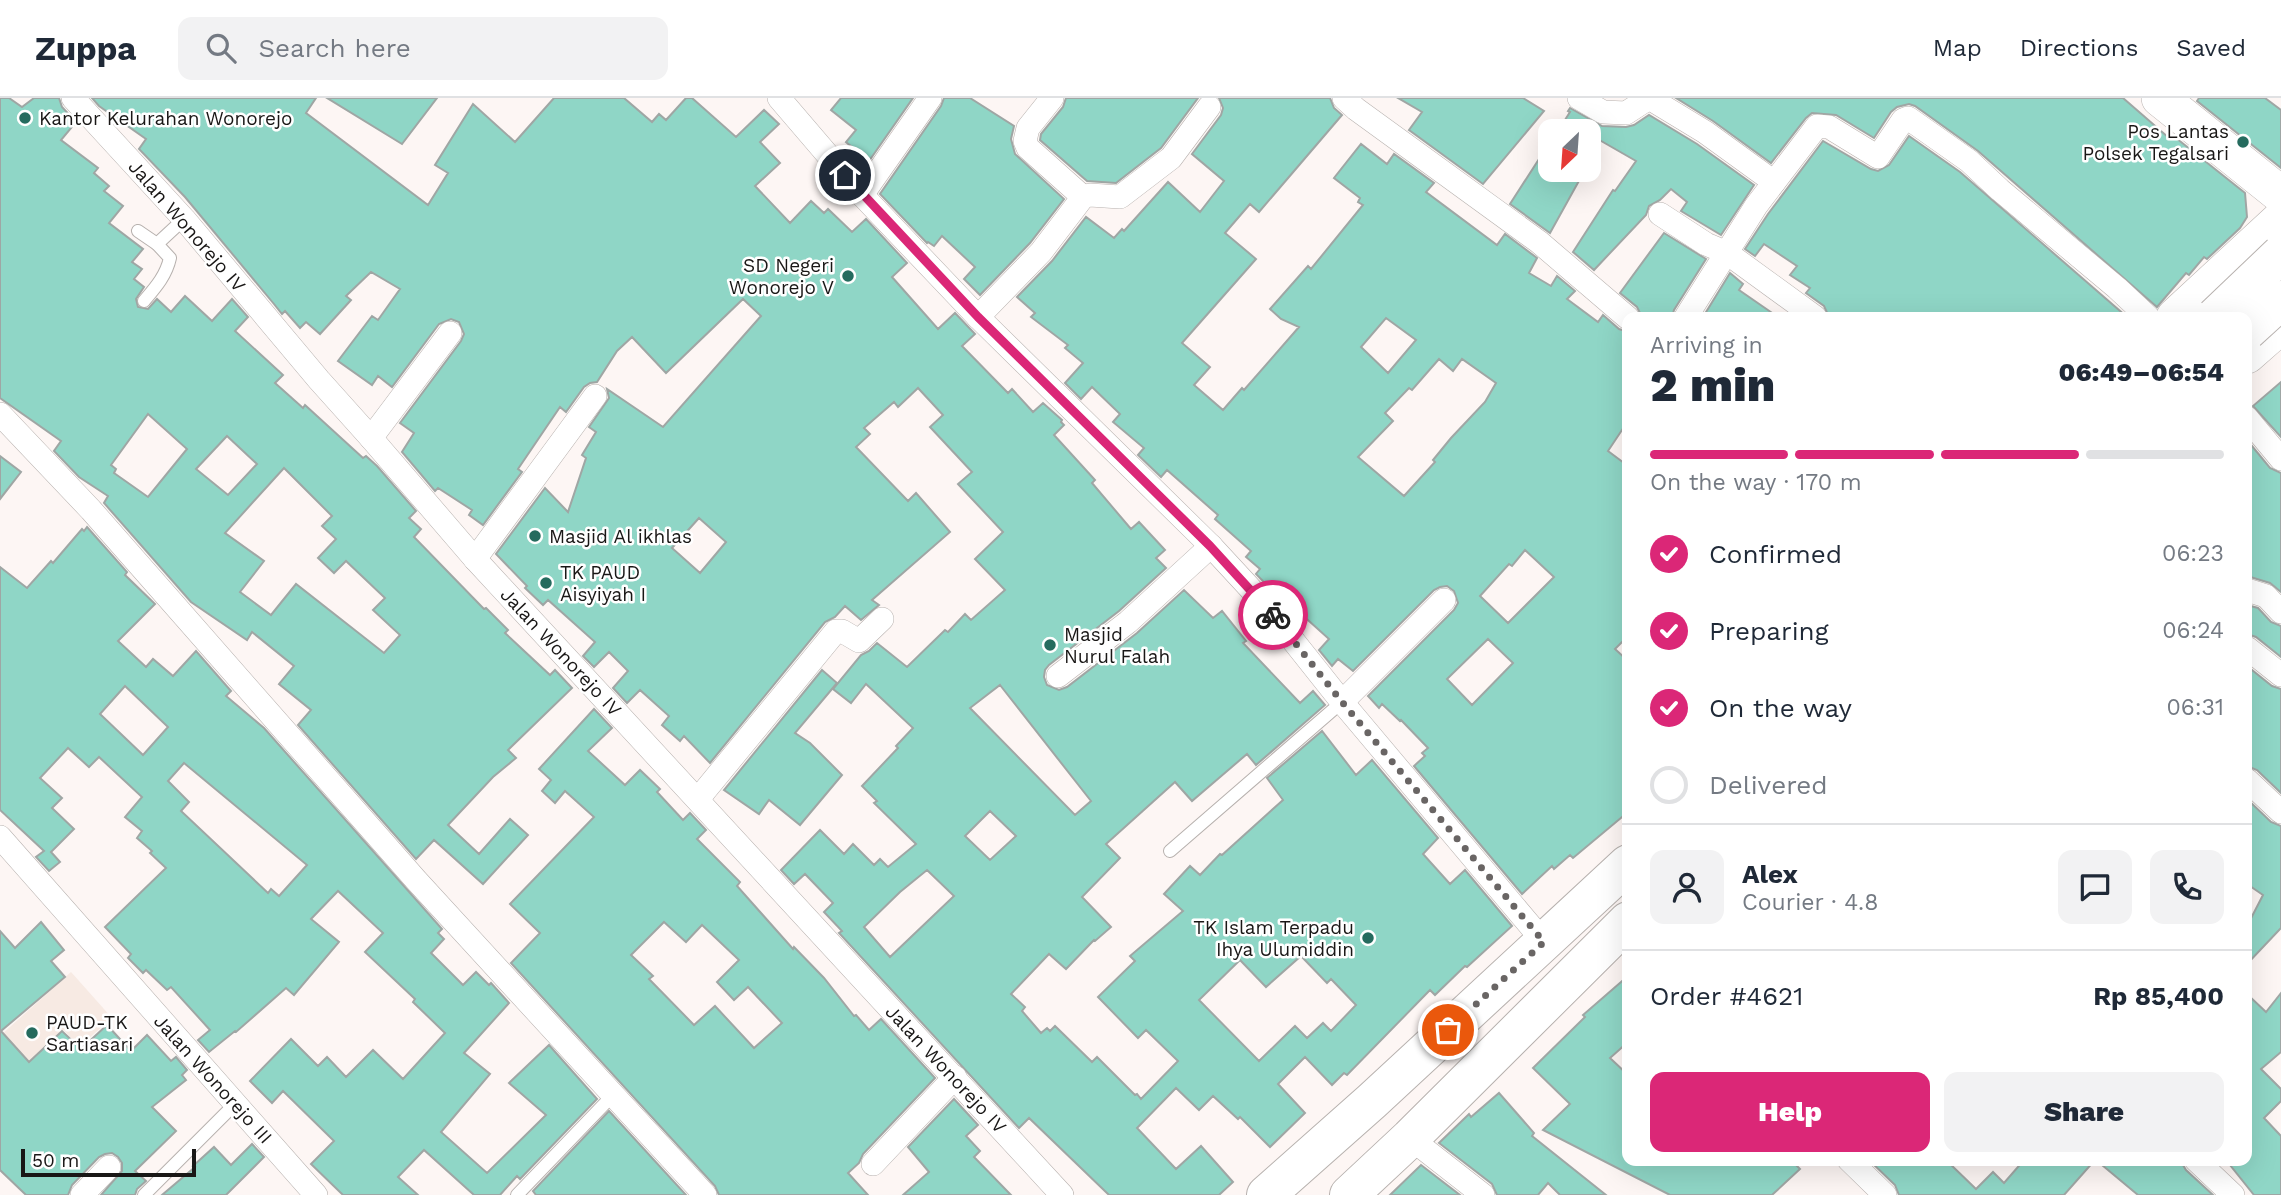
<!DOCTYPE html>
<html lang="en">
<head>
<meta charset="utf-8">
<style>
  body { margin:0; font-family:"Work Sans",sans-serif; background:#f2f2f3; color:#1f2937; height:100vh; display:flex; flex-direction:column; font-size:26px; white-space:nowrap }
  * { box-sizing:border-box; margin:0 }
  p { font-size:23px; color:#747a83 }
  .icon { flex:none; width:38px; height:38px; fill:none; stroke:currentColor; stroke-width:2; stroke-linecap:round; stroke-linejoin:round }
  .map { position:relative; flex:1; overflow:hidden }
  .drawer { position:absolute; left:1622px; top:214px; width:630px; height:854px; display:flex; flex-direction:column; background:#fff; border-radius:14px; box-shadow:0 7px 28px #0002 }
  .drawer>* { flex:none }
  .needle { width:46px; rotate:205deg }
  .fabs { position:absolute; left:1538px; top:21px; display:grid; gap:14px }
  .fabs a { display:grid; place-items:center; width:63px; height:63px; border-radius:14px; background:#fff; box-shadow:0 7px 28px #0002; font-size:35px }
  .scale { position:absolute; left:21px; bottom:18px; width:175px; box-sizing:border-box; padding-left:7px; border:4px solid #191716; border-top:0; font-size:19px; line-height:24px; white-space:nowrap; color:#191716; -webkit-text-stroke:5px #fff; paint-order:stroke }
  .pin { position:absolute; display:grid; place-items:center; width:60px; height:60px; color:#fff; margin:-30px; border:4px solid #fff; border-radius:50%; box-shadow:0 2px 7px #0007 }
  .courier { position:absolute; display:grid; place-items:center; width:70px; height:70px; margin:-35px; border:5px solid #db2777; border-radius:50%; background:#fff; color:#222; box-shadow:0 2px 9px #0007 }
  .overview em { font-style:normal; font-weight:800 }
  .overview div { display:flex; flex-direction:column-reverse }
  .overview { display:flex; align-items:center; justify-content:space-between; height:119px; padding:0 28px }
  h1 { font-size:46px; font-weight:800; line-height:52px }
  .bar { display:grid; grid-template-columns:repeat(4,1fr); gap:10px 7px; align-content:center; height:84px; padding:0 28px }
  .bar i { height:9px; border-radius:5px; background:#e0e1e3 }
  .bar .active { background:#db2777 }
  .bar p { grid-column:span 4 }
  .line { display:flex; align-items:center; gap:18px; padding:0 28px; border-top:2px solid #e0e1e3 }
  .line div { flex:1 }
  .round { display:grid; place-items:center; flex:none; width:74px; height:74px; border-radius:14px; background:#f2f2f3 }
  ol { padding:0 28px; list-style:none }
  li { display:flex; align-items:center; gap:21px; height:77px }
  li p { margin-inline-start:auto }
  li .icon { padding:7px; border-radius:50%; background:#db2777; color:#fff; stroke-width:4 }
  li:last-child { color:#747a83 }
  li i { width:38px; height:38px; border:4px solid #e0e1e3; border-radius:50% }
  .primary-button { display:flex; gap:14px; margin-top:auto; padding:14px 28px }
  .primary-button a { flex:1; height:80px; border-radius:14px; background:#db2777; color:#fff; font-size:28px; font-weight:800; line-height:80px; text-align:center }
  .primary-button a+a { background:#f2f2f3; color:#1f2937 }
  header { display:flex; align-items:center; gap:42px; box-sizing:border-box; height:98px; padding:0 35px; background:#fff; border-bottom:2px solid #e0e1e3 }
  header strong { font-size:33px }
  nav { display:flex; gap:38px; margin-inline-start:auto; font-size:24px }
  .search { width:490px; height:63px; background:#f2f2f3; display:flex; align-items:center; gap:18px; box-sizing:border-box; padding:0 24px; border-radius:14px; color:#747a83; font-size:26px }
  .map>svg:first-child { display:block }
  .built { fill:#f7eae3 }
  .building { fill:#8fd6c6; stroke:#9fa6a4; stroke-width:2; fill-rule:evenodd }
  .lines { fill:none; stroke-linecap:round; stroke-linejoin:round }
  .service-casing { stroke:#b7b1ae; stroke-width:14 }
  .minor-casing { stroke:#b7b1ae; stroke-width:24 }
  .primary-casing { stroke:#b7b1ae; stroke-width:38 }
  .trunk-casing { stroke:#b7b1ae; stroke-width:40 }
  .service { stroke:#fff; stroke-width:12 }
  .minor { stroke:#fff; stroke-width:23 }
  .primary { stroke:#fff; stroke-width:37 }
  .trunk { stroke:#fff; stroke-width:38 }
  .trunk-bridge-casing { stroke:#b7b1ae; stroke-width:40; stroke-linecap:butt }
  .trunk-bridge { stroke:#fff; stroke-width:38 }
  .done { stroke:#696564; stroke-width:7; stroke-dasharray:0 12.6 }
  .route { stroke:#db2777; stroke-width:9 }
  .poi-dot { fill:#256b5e; stroke:#fff; stroke-width:2.5 }
  .labels { text-anchor:middle; dominant-baseline:central; stroke-width:5; stroke-linejoin:round; paint-order:stroke }
  .poi-label { font-size:19px; fill:#191716; stroke:#fff; text-anchor:start }
  .street-label { font-size:19px; fill:#191716; stroke:#fff }
</style>
</head>
<body>
<header>
<strong>Zuppa</strong>
<div class="search"><svg class="icon" aria-label="search" viewBox="0 0 24 24"><circle cx="10" cy="10" r="6"/><path d="M15 15l6 6"/></svg>Search here</div>
<nav><a>Map</a><a>Directions</a><a>Saved</a></nav>
</header>
<div class="map">
<svg width="2281" height="1097" viewBox="0 0 2281 1097">
  <rect width="100%" height="100%" fill="#fdf6f4"/>
  <path class="built" d="M71 874 112 920 79 949 64 932 18 975 0 938Z"/>
  <g class="building">
    <path d="M0 0H9L22 9 34 0H59L62 9 76 24 61 42 98 70 94 75 109 88 104 93 123 108 109 125 143 151 132 164 142 171 134 181 144 189 136 201 138 209 148 211 157 201 171 214 185 198 212 223 232 201 248 219 235 233 283 277 275 285 303 310 305 307 363 360 366 358 377 368 416 413 409 420 421 431 414 439 484 511 486 510 508 532 505 535 550 577 555 572 572 590 508 652 516 660 493 679 448 727 479 756 510 721 528 737 483 786 434 742 416 761 298 627 311 612 279 586 294 568 252 534 247 542 191 504 104 405 108 398 79 379 54 353 61 343 0 300ZM148 316 187 351 148 399 114 375 116 371 111 367ZM227 338 257 366 228 397 196 371ZM284 370 332 418 322 428 336 441 318 460 334 475 346 463 385 500 373 512 400 537 384 555 296 486 271 517 240 494 264 463 225 435Z"/>
    <path d="M92 0H316L306 15 428 107 448 75 435 67 473 6 515 44 554 0H624L652 24 659 16 666 22 686 0H692L736 39 764 12 779 26 760 44 780 65 755 88 790 125 811 103 824 115 828 111 852 134 866 121 907 165 892 179 938 231 955 215 975 236 962 248 1008 295 1012 291 1033 314 1043 305 1062 322 1061 324 1064 327 1054 337 1095 382 1092 385 1131 431 1139 424 1165 452 1156 460 1166 470 1119 513 1049 567 1045 572 1044 579 1047 587 1059 592 1067 589 1137 535 1184 492 1213 520 1222 513 1246 543 1243 545 1300 605 1313 593 1325 607 1256 667 1247 656 1192 703 1175 684 1106 746 1120 760 1082 799 1111 829 1095 843 1094 842 1066 871 1049 856 1011 896 1025 909 1022 913 1041 935 1047 930 1050 933 1055 928 1092 964 1097 959 1135 997 1137 996 1141 1001 1178 963 1146 932 1138 940 1098 899 1135 863 1130 858 1183 813 1164 796 1190 768 1200 777 1220 756 1222 757 1283 702 1267 680 1322 633 1356 677 1372 662 1438 740 1423 756 1450 786 1465 772 1512 828 1467 869 1465 868 1435 897 1430 892 1347 977 1344 975 1332 987 1305 959 1278 986 1305 1015 1270 1049 1240 1019 1238 1021 1213 998 1199 1012 1176 990 1137 1030 1176 1071 1201 1048 1233 1084 1219 1097H1109L1029 1020 1019 1030 839 835 842 833 824 814 833 805 805 776 794 786 781 772 820 732 844 756 853 746 874 767 880 761 888 769 916 746 874 705 877 703 862 688 898 650 896 648 913 630 866 586 851 605 833 591 861 557 869 553 877 545 907 569 945 532 948 534 965 516 971 522 1005 492 975 461 1003 434 958 386 972 374 930 329 943 317 918 290 898 309 894 304 864 330 870 336 856 349 908 403 916 395 950 434 872 502 879 507 861 522 845 508 835 519 825 524 710 665 684 638 680 643 662 627 669 618 640 592 627 605 613 590 628 573 609 554 594 569 583 558 595 544 548 502 543 507 525 490 527 488 496 456 545 390 568 414 586 360 582 357 596 334 589 329 609 300 607 291 663 329 761 218 743 201 666 275 632 239 617 253 597 284 590 285 584 289 566 314 560 309 518 371 522 374 483 427 469 417 472 412 438 390 435 393 402 354 414 335 400 325 461 243 464 236 459 224 451 221 439 226 392 289 378 278 372 287 338 263 372 218 378 222 400 191 371 174 346 198 351 202 320 236 306 224 300 230 285 213 282 216 274 206 185 99 139 51 146 41 99 8ZM699 420 726 444 700 475 672 450ZM1000 587 1091 703 1075 717 970 610ZM990 713 1016 738 990 762 965 738ZM927 772 954 798 890 859 864 829 900 794ZM1301 858 1327 885 1331 881 1356 907 1331 933 1323 925 1307 940 1295 928 1259 963 1199 902 1240 862 1266 889Z"/>
    <path d="M327 0H437L402 46Z"/>
    <path d="M841 0H913L869 63 846 44 856 32 831 12Z"/>
    <path d="M944 0H970L1014 28 1011 41 1015 56 1064 101 1030 145 980 197 964 181 975 169 942 138 934 148 928 144 927 145 880 96 941 8Z"/>
    <path d="M1066 0H1198L1161 50 1116 85 1087 83 1040 42 1041 36 1063 9Z"/>
    <path d="M1219 0H1330L1334 10 1342 17 1259 114 1250 106 1225 135 1256 161 1182 245 1210 269 1194 287 1223 312 1242 290 1244 292 1299 229 1281 221 1270 211 1308 168 1311 171 1363 107 1358 104 1360 100 1334 80 1361 46 1387 66 1394 56 1434 85 1426 94 1497 147 1505 136 1537 160 1529 175 1551 188 1557 178 1575 193 1567 201 1598 224 1603 217 1619 231 1628 234V323L1608 353 1628 368V538L1615 551 1628 563V714L1573 760 1570 757 1554 771 1552 768 1522 796 1414 668 1425 658 1422 655 1428 650 1401 622 1400 623 1382 606 1379 610 1368 598 1454 512 1458 505 1454 493 1447 488 1440 489 1434 492 1353 573 1338 561 1332 568 1319 552 1329 541 1299 514 1296 517 1256 476 1260 471 1246 459 1251 453 1215 421 1218 417 1167 372 1161 379 1138 357 1144 350 1113 324 1120 316 1092 289 1081 301 1065 285 1083 265 1065 250 1068 247 1031 219 1035 215 1017 199 1052 163 1086 119 1114 140 1122 131 1124 133 1168 84 1200 114 1224 83 1192 56 1221 17 1223 10ZM1386 220 1416 242 1388 275 1361 249ZM1439 261 1453 273 1462 261 1496 285 1485 304 1451 340 1433 362 1435 364 1404 398 1358 359 1393 323 1385 315 1409 290 1412 292ZM1525 452 1554 479 1508 525 1480 498 1509 466 1512 468ZM1488 541 1513 565 1472 607 1447 581Z"/>
    <path d="M1398 0H1523L1544 13 1483 86 1409 32 1422 14Z"/>
    <path d="M1676 0H2123L2169 40 2171 36 2245 95 2247 119 2240 130 2207 161 2204 159 2189 177 2186 175 2157 209 1978 53 1915 8 1909 6 1897 9 1891 14 1874 40 1836 17 1812 15 1806 20 1771 65 1713 23Z"/>
    <path d="M2199 0H2265L2281 12V70L2197 3Z"/>
    <path d="M1570 10 1602 28 1626 29 1634 27 1649 17 1697 46 1754 87 1721 137 1681 113 1687 104 1671 91 1660 102 1649 108 1646 117 1594 172 1573 154 1613 92 1615 93 1636 63 1589 36V33H1558L1570 14 1568 13Z"/>
    <path d="M1909 38 1960 74 2127 219H1829L1824 208 1806 195 1810 190 1790 177 1797 168 1764 146 1755 158 1745 151 1768 116 1823 43 1871 71 1878 73 1889 67Z"/>
    <path d="M1550 44V72H1585L1550 135 1510 106Z"/>
    <path d="M1664 135 1706 161 1674 212 1672 219H1642L1637 209 1620 195Z"/>
    <path d="M1730 175 1743 186 1739 192 1778 219H1703Z"/>
    <path d="M2281 284V339L2253 308Z"/>
    <path d="M2247 342 2270 370 2281 375V494L2270 485 2247 478Z"/>
    <path d="M0 358 21 374 0 401Z"/>
    <path d="M87 429 127 474 125 477 155 506 118 543 146 569 153 561 173 578 196 553 231 593 226 598 264 630 442 831 438 835 444 841 431 855 463 887 476 874 489 887 491 885 509 905 464 955 490 976 441 1034 487 1075 546 1017 509 985 549 947 597 1001 520 1081 517 1078 500 1097H474L424 1052 398 1079 418 1097H343L311 1066 334 1043 283 993 272 1005 250 983 291 941 318 968 327 959 346 979 373 952 403 981 445 935 413 904 415 901 365 854 383 835 338 793 311 821 339 844 294 897 286 890 236 934 235 933 209 954 198 942 210 932 171 889 167 892 146 872 143 875 128 860 131 856 105 829 166 770 150 755 152 753 137 740 142 733 125 719 142 699 99 659 89 669 68 650 40 680 62 700 52 710 74 731 51 754 60 764 49 773 36 759 44 753 0 712V469L27 490 51 463 53 465 82 431 84 433ZM125 588 168 629 143 657 100 616ZM184 665 307 767 279 798 271 791 268 795 181 713 189 704 168 683Z"/>
    <path d="M2247 507 2258 510 2271 524 2281 528V559L2256 539 2247 536Z"/>
    <path d="M2247 568 2272 588 2281 591V695L2257 672 2247 668Z"/>
    <path d="M822 572 837 585 795 635 810 645 842 677 800 727 769 702 759 716 724 692Z"/>
    <path d="M594 611 612 630 588 653 625 687 640 672 660 691 657 694 683 722 690 715 706 732 697 741 740 784 737 788 793 851 794 849 824 880 854 918 856 917 869 932 881 921 935 980 863 1056 859 1065 848 1075 868 1097H719L715 1088 511 865 540 835 510 806 594 719 565 693 555 705 542 693 551 682 539 671ZM664 824 686 844 702 827 739 862 717 884 734 902 748 889 782 925 754 950 715 908 694 927 649 881 653 878 631 857Z"/>
    <path d="M2247 701 2271 724 2281 728V830L2247 866V828L2263 797 2247 786Z"/>
    <path d="M41 824 64 852 51 863 65 879 1 933 29 964 62 933 81 951 107 927 131 953 147 937 171 963 176 959 187 972 182 977 186 982 152 1009 176 1033 135 1073 146 1083 137 1091 135 1097H101L122 1073V1065L118 1059 112 1055 105 1056 99 1059 72 1087 68 1097H26L0 1072V833L15 850Z"/>
    <path d="M1628 878V944L1610 960 1628 977V1062H1791L1800 1071 1772 1097H1670L1543 1032 1570 1006 1533 970 1585 919 1583 917Z"/>
    <path d="M2281 895V954L2261 971 2281 991V1003L2264 1020 2281 1038V1097H2254L2226 1062H2247V896L2266 914Z"/>
    <path d="M1499 995 1534 1035 1532 1038 1606 1097H1560L1548 1085 1538 1097H1497L1492 1086 1439 1045 1469 1016 1471 1019Z"/>
    <path d="M954 1001 978 1027 966 1038 980 1053 974 1059 1011 1097H903L929 1074 908 1049Z"/>
    <path d="M609 1013 686 1097H536L533 1093Z"/>
    <path d="M252 1046 264 1059 226 1097H162L195 1069 193 1068 214 1049 231 1067Z"/>
    <path d="M1869 1062H1946L1976 1091 1993 1074 2004 1085 2024 1062H2095L2064 1097H1899L1895 1087Z"/>
    <path d="M2096 1062H2180L2186 1072 2213 1097H2138Z"/>
    <path d="M1421 1067 1460 1097H1390Z"/>
  </g>
  <g class="lines">
    <g class="service-casing">
      <g id="service">
        <path d="M138 133 157 146"/>
        <path d="M144 203C155 190 166 178 170 160L157 146 184 121"/>
        <path d="M1170 753 1342 604"/>
        <path d="M144 1097 235 1006"/>
        <path d="M517 1097 613 997"/>
      </g>
    </g>
    <g class="minor-casing">
      <g id="minor">
        <path d="M73 0 184 121 319 282 371 340 475 461 1062 1097"/>
        <path d="M779 0 862 97 978 219 1211 448 1260 501 1342 604 1544 844"/>
        <path d="M1052 0 1028 30 1025 43 1028 50 1083 99"/>
        <path d="M1344 0 1356 11 1539 144 1628 220"/>
        <path d="M1579 0 1603 14 1626 15 1649 0 1705 34 1774 84"/>
        <path d="M862 97 930 0"/>
        <path d="M1660 116 1706 146 1727 155 1815 219"/>
        <path d="M978 219 1041 154 1083 99 1090 97 1120 99 1171 60 1209 9"/>
        <path d="M1686 219 1756 108 1817 28 1829 29 1878 59 1903 22 1908 20 1969 63 2000 92 2117 190 2148 219"/>
        <path d="M0 316 91 412 416 782 705 1097"/>
        <path d="M2247 320 2281 361"/>
        <path d="M371 340 450 235"/>
        <path d="M475 461 595 298"/>
        <path d="M2247 492 2266 498 2281 514"/>
        <path d="M2247 550 2281 577"/>
        <path d="M1058 578 1128 524 1211 448"/>
        <path d="M1342 604 1444 502"/>
        <path d="M2247 682 2281 714"/>
        <path d="M698 701 836 533H842L859 543 882 521"/>
        <path d="M0 739 316 1097"/>
        <path d="M1410 1040 1483 1097"/>
        <path d="M1849 1062 1885 1097"/>
        <path d="M2196 1062 2233 1097"/>
        <path d="M873 1066 955 979"/>
        <path d="M82 1097 109 1069"/>
      </g>
    </g>
    <g class="primary-casing">
      <g id="primary">
        <path d="M2160 0 2281 97"/>
        <path d="M2175 219 2281 121"/>
        <path d="M2247 257 2281 227"/>
      </g>
    </g>
    <g class="trunk-casing">
      <g id="trunk">
        <path d="M1266 1097 1372 1003 1628 766"/>
        <path d="M1349 1097 1410 1040 1628 823"/>
      </g>
    </g>
    <use href="#service" class="service"/>
    <use href="#minor" class="minor"/>
    <use href="#primary" class="primary"/>
    <use href="#trunk" class="trunk"/>
    <g class="trunk-bridge-casing">
      <g id="trunk-bridge">
        <path d="M2215 219 2281 156"/>
        <path d="M2247 233 2281 202"/>
      </g>
    </g>
    <use href="#trunk-bridge" class="trunk-bridge"/>
  </g>
  <g class="lines">
    <path class="done" d="M1273 517 1342 604 1544 844 1448 932"/>
    <path class="route" d="M845 77 978 219 1210 448 1273 517"/>
  </g>
  <g class="poi-dot">
    <circle cx="25" cy="20" r="7"/>
    <circle cx="2243" cy="44" r="7"/>
    <circle cx="848" cy="178" r="7"/>
    <circle cx="535" cy="438" r="7"/>
    <circle cx="546" cy="485" r="7"/>
    <circle cx="1050" cy="547" r="7"/>
    <circle cx="1368" cy="840" r="7"/>
    <circle cx="32" cy="935" r="7"/>
  </g>
  <g class="labels">
    <g class="poi-label">
      <text x="39" y="20">Kantor Kelurahan Wonorejo</text>
      <text x="2229" y="33" text-anchor="end">Pos Lantas<tspan x="2229" dy="22">Polsek Tegalsari</tspan></text>
      <text x="834" y="167" text-anchor="end">SD Negeri<tspan x="834" dy="22">Wonorejo V</tspan></text>
      <text x="549" y="438">Masjid Al ikhlas</text>
      <text x="560" y="474">TK PAUD<tspan x="560" dy="22">Aisyiyah I</tspan></text>
      <text x="1064" y="536">Masjid<tspan x="1064" dy="22">Nurul Falah</tspan></text>
      <text x="1354" y="829" text-anchor="end">TK Islam Terpadu<tspan x="1354" dy="22">Ihya Ulumiddin</tspan></text>
      <text x="46" y="924">PAUD-TK<tspan x="46" dy="22">Sartiasari</tspan></text>
    </g>
    <g class="street-label">
      <text transform="translate(187 128) rotate(49)">Jalan Wonorejo IV</text>
      <text transform="translate(561 554) rotate(47)">Jalan Wonorejo IV</text>
      <text transform="translate(946 971) rotate(47)">Jalan Wonorejo IV</text>
      <text transform="translate(213 981) rotate(48)">Jalan Wonorejo III</text>
    </g>
  </g>
</svg>
<div class="fabs">
<a><svg class="needle" viewBox="-14 -14 28 28"><path d="M0-13l5 13h-10z" fill="#e53935"/><path d="M0 13l5-13h-10z" fill="#747a83"/></svg></a>
</div>
<div class="scale">50 m</div>
<div class="pin" style="left:1448px;top:932px;background:#ea580c"><svg class="icon" aria-label="bag" viewBox="0 0 24 24"><path d="M5 8h14l-1 12H6zM9 8a3 3 0 0 1 6 0"/></svg></div>
<div class="pin" style="left:845px;top:77px;background:#1f2937"><svg class="icon" aria-label="home" viewBox="0 0 24 24"><path d="M3 11l9-7 9 7M6 9v11h12V9"/></svg></div>
<div class="courier" style="left:1273px;top:517px"><svg class="icon" aria-label="bike" viewBox="0 0 24 24"><circle cx="6" cy="16" r="4"/><circle cx="18" cy="16" r="4"/><path d="M6 16l4-8h5l3 8M10 8l3 8H6M13 5h3"/></svg></div>
<section class="drawer">
<div class="overview"><div><h1>2 min</h1><p>Arriving in</p></div><em>06:49–06:54</em></div>
<div class="bar"><i class="active"></i><i class="active"></i><i class="active"></i><i></i><p>On the way · 170 m</p></div>
<ol>
<li><svg class="icon" aria-label="check" viewBox="0 0 24 24"><path d="M5 12l5 5 9-10"/></svg>Confirmed<p>06:23</p></li>
<li><svg class="icon" aria-label="check" viewBox="0 0 24 24"><path d="M5 12l5 5 9-10"/></svg>Preparing<p>06:24</p></li>
<li><svg class="icon" aria-label="check" viewBox="0 0 24 24"><path d="M5 12l5 5 9-10"/></svg>On the way<p>06:31</p></li>
<li><i></i>Delivered</li>
</ol>
<div class="line" style="height:126px"><a class="round"><svg class="icon" aria-label="person" viewBox="0 0 24 24"><circle cx="12" cy="8" r="4"/><path d="M4 21q1-7 8-7t8 7"/></svg></a><div><b>Alex</b><p>Courier · 4.8</p></div><a class="round"><svg class="icon" aria-label="chat" viewBox="0 0 24 24"><path d="M4 5h16v11H9l-5 4z"/></svg></a><a class="round"><svg class="icon" aria-label="phone" viewBox="0 0 24 24"><path d="M5 4h4l2 5-3 2q2 4 5 5l2-3 5 2v4C11 20 4 13 5 4z"/></svg></a></div>
<div class="line" style="height:91px"><div>Order #4621</div><b>Rp 85,400</b></div>
<div class="primary-button"><a>Help</a><a>Share</a></div>
</section>
</div>
</body>
</html>
